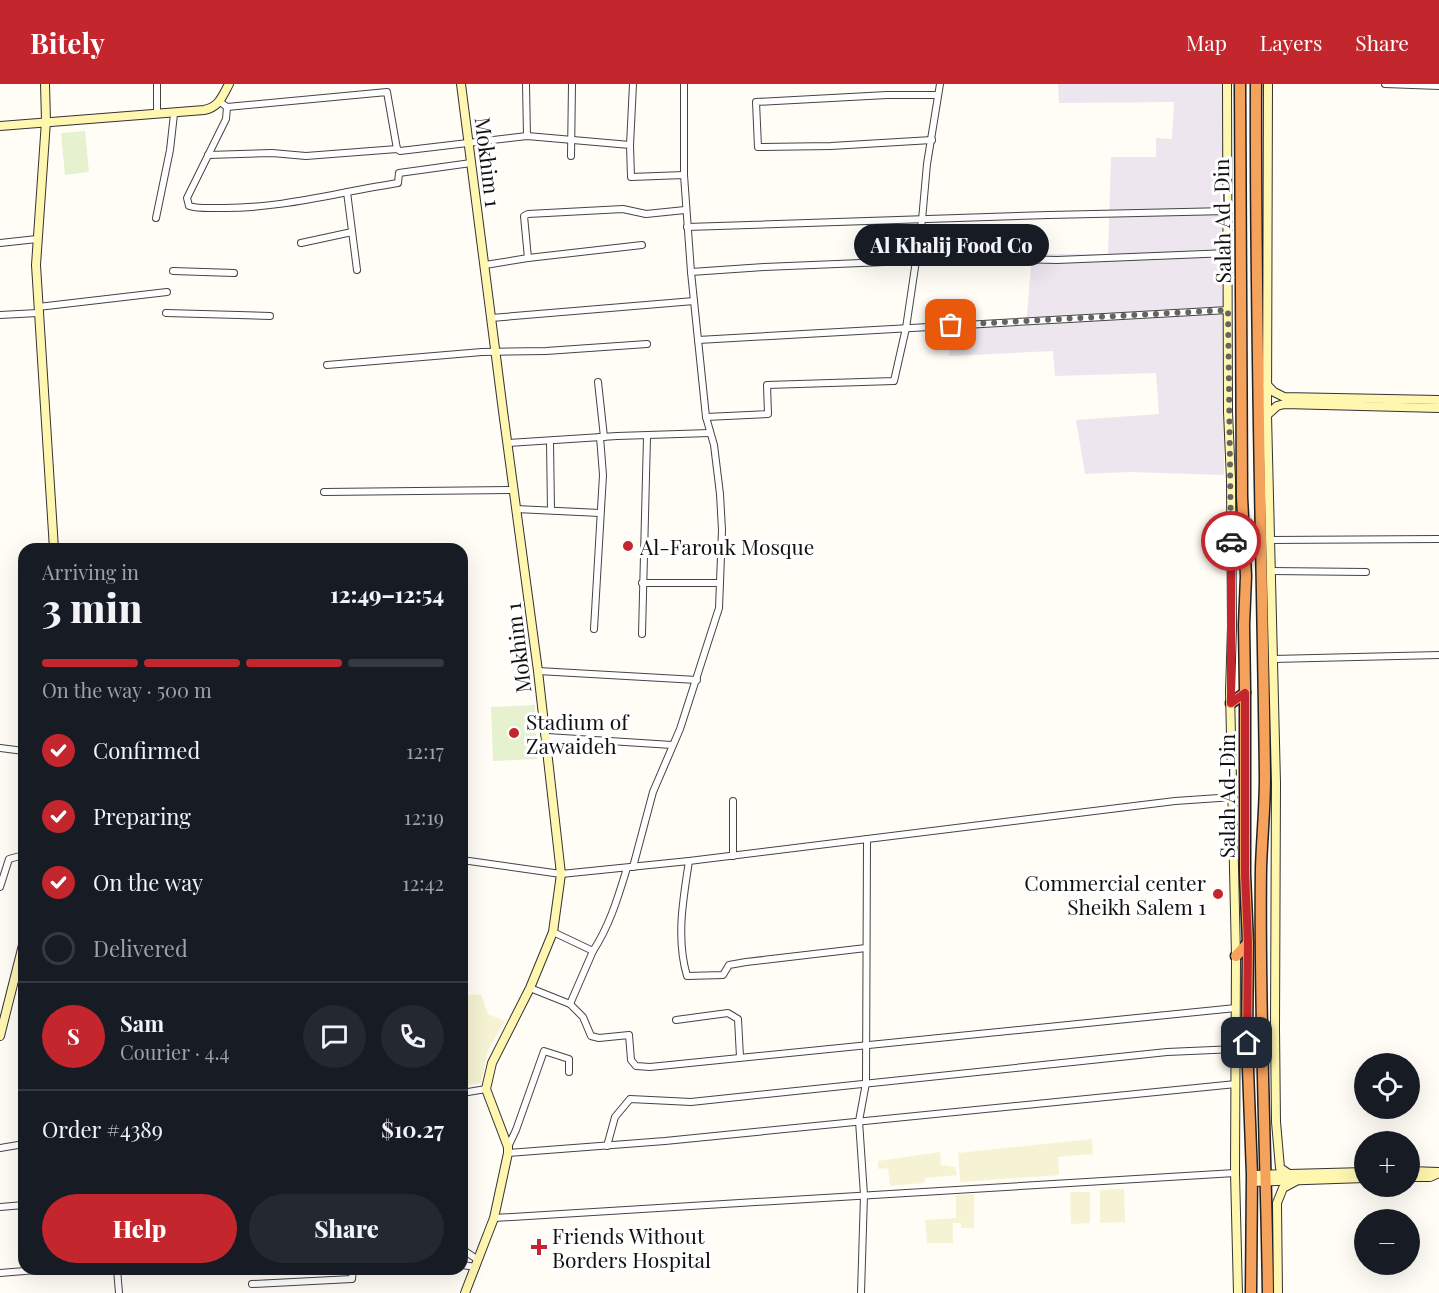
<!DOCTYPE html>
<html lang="en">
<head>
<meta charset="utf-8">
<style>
  body { margin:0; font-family:"Playfair Display",serif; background:#242831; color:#f1f3f6; height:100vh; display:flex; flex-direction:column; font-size:22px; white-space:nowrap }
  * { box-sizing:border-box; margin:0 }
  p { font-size:20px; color:#9ea1a6 }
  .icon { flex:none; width:33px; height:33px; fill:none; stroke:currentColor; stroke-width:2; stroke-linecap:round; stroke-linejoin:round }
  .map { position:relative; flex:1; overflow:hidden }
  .details { position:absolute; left:18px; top:459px; width:450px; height:732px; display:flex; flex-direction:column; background:#171b24; border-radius:18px; box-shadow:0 6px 24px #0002 }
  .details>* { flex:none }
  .controls { position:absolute; left:1354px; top:969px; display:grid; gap:12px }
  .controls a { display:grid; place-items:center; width:66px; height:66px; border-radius:50%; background:#171b24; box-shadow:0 6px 24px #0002; font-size:30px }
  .pin { position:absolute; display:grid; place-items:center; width:51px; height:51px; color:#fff; margin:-26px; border-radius:12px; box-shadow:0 3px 9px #0006 }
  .courier { position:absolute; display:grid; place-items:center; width:60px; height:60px; margin:-30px; border:4px solid #c4262e; border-radius:50%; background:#fff; color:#222; box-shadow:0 2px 8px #0007 }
  .bubble { position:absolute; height:42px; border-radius:21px; background:#171b24; box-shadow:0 6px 24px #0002; font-size:20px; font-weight:800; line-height:42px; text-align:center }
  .overview em { font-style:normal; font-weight:800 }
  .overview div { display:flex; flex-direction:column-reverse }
  .overview { display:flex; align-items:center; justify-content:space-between; height:102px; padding:0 24px }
  h1 { font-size:39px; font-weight:800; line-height:45px }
  .bar { display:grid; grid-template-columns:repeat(4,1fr); gap:9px 6px; align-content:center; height:72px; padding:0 24px }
  .bar i { height:8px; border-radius:4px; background:#363941 }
  .bar .active { background:#c4262e }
  .bar p { grid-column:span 4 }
  .line { display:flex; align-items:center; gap:15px; padding:0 24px; border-top:2px solid #363941 }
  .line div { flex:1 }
  .round { display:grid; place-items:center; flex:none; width:63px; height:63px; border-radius:32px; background:#242831 }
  ol { padding:0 24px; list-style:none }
  li { display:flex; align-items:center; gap:18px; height:66px }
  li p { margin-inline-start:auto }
  li .icon { padding:6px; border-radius:50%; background:#c4262e; color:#fff; stroke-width:4 }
  li:last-child { color:#9ea1a6 }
  li i { width:33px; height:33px; border:3px solid #363941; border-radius:50% }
  .button { display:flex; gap:12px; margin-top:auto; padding:12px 24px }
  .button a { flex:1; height:69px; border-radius:36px; background:#c4262e; color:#fff; font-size:24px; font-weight:800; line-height:69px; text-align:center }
  .button a+a { background:#242831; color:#f1f3f6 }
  header { display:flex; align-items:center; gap:36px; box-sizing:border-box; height:84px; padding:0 30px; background:#c4262e; color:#fff }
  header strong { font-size:28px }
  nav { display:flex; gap:33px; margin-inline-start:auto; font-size:21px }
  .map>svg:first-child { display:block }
  .industrial { fill:#eee6ef }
  .farmland { fill:#f6f3d4 }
  .pitch { fill:#e6f2cf }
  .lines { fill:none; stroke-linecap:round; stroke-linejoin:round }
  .street-casing { stroke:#444; stroke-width:8 }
  .secondary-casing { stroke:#333; stroke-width:10 }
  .highway-casing { stroke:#222; stroke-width:13 }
  .street { stroke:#fff; stroke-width:6 }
  .secondary { stroke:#fff6b0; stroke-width:8 }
  .highway { stroke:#f5a25d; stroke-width:10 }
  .done { stroke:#646461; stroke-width:6; stroke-dasharray:0 10.8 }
  .route { stroke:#c4262e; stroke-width:8 }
  .poi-dot { fill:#c4262e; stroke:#fff; stroke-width:2 }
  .labels { text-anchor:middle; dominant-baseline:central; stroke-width:6; stroke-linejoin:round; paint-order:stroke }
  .street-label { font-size:21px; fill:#111; stroke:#fff }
  .poi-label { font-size:21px; fill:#111; stroke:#fff; text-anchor:start }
</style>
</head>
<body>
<header>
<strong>Bitely</strong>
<nav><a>Map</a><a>Layers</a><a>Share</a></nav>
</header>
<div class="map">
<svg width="1439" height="1209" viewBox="0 0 1439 1209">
  <rect width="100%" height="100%" fill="#fffdf5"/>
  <path class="industrial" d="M1058 0H1223L1224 391 1129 388 1085 390 1076 336 1159 330 1156 289 1055 292 1053 267 949 272V245L1026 242 1032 170H1108L1111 73H1156V54L1172 55 1174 18 1059 19Z"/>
  <g class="farmland">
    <path d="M481 910 488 930 505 937 488 966 481 999 462 1002V912Z"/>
    <path d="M1092 1055 1093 1070 1058 1073 1059 1091 960 1098 958 1069Z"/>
    <path d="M940 1068 941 1081 955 1083 957 1091 926 1094 924 1099 890 1102 888 1084 878 1085V1077Z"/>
    <path d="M1124 1105 1125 1138 1100 1139V1106Z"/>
    <path d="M1070 1108H1090V1139L1071 1140Z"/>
    <path d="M974 1110V1144H961V1139H953V1159H927L925 1136 956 1134V1111Z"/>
  </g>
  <g class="pitch">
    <path d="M85 47 89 88 65 91 61 49Z"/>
    <path d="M535 621 537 675 493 677 491 623Z"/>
  </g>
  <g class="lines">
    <g class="street-casing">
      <g id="street">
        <path d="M157 0V29"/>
        <path d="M526 0 527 52"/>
        <path d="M1385 0 1439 2"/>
        <path d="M220 18 227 23 226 35 187 114 189 122C199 125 209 124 220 124 280 125 339 108 398 99L399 89 471 79"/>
        <path d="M227 23 387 8 397 65"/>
        <path d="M932 56 831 62 758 63 756 18 887 11H937"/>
        <path d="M630 61 633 0"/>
        <path d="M208 71 272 69 306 72 397 65 400 67 527 52 630 61 631 93 684 91 691 188 706 333 714 361 720 410 722 446 719 524 680 645 653 708 633 783"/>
        <path d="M571 72 572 0"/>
        <path d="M684 91V0"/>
        <path d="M347 108 357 186"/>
        <path d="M156 134 170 66 174 30"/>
        <path d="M687 143 1049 131 1228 127"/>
        <path d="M0 159 37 155"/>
        <path d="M301 159 352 148"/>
        <path d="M528 174 524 132 528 130 623 125 646 130 685 126"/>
        <path d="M485 181 528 174 642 161"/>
        <path d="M173 187 234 189"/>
        <path d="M691 188 764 183 982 174 1057 176 1229 169"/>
        <path d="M38 223 167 208"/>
        <path d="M166 229 270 232"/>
        <path d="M0 231 38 229"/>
        <path d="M491 234 694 217"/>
        <path d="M698 256 1228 226"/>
        <path d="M327 281 482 268 546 267 647 260"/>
        <path d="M598 298 604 353"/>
        <path d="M706 333 768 330 767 301 894 297 906 244 922 136 927 80 940 0"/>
        <path d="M550 358 551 426"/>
        <path d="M508 359 617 352 710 349"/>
        <path d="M324 408 513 406"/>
        <path d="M516 425 600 429"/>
        <path d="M1270 456 1439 455"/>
        <path d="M1271 487 1366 488"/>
        <path d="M642 499H720"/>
        <path d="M594 545 603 391 600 353"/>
        <path d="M642 550 647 353"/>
        <path d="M1273 575 1439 571"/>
        <path d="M538 587 697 596"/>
        <path d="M547 653 672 661"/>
        <path d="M0 664 24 667"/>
        <path d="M733 772V717"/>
        <path d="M462 776 561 790 689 777 1175 717 1234 713"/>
        <path d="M689 777C683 816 676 854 687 892L723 891 729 881 746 878 866 864"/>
        <path d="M0 803 9 775 20 772 24 773"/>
        <path d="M553 848 593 867 570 920"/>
        <path d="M593 867C610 841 618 813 627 784"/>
        <path d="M530 904 570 920 583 933 591 952 599 954 629 951 631 976 636 982 650 983 1236 924"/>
        <path d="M676 936 728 929 738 935 740 973"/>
        <path d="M462 1009 486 1005"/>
        <path d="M607 1062 615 1033 630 1015 691 1018 1167 968 1236 965"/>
        <path d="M508 1063 516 1046 544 967 569 975V988"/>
        <path d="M0 1064 24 1060"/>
        <path d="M508 1069 665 1057 1236 1000"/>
        <path d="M0 1123 24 1121"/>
        <path d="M494 1134 1235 1089"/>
        <path d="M462 1165 478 1176"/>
        <path d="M462 1181 476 1183"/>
        <path d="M117 1185 119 1209"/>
        <path d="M0 1189 49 1185"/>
        <path d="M252 1200 352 1195 353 1185"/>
        <path d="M861 1209 864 1111 859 1037 866 999 867 755"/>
      </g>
    </g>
    <g class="secondary-casing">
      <g id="secondary">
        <path d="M45 0 46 37 36 181 54 465"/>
        <path d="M461 0 503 327 538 587 561 790 553 848 530 904 492 979 486 1005 508 1063V1069L494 1134 465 1209"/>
        <path d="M1227 0 1228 328 1231 396 1232 543 1230 608 1236 872 1235 1089 1238 1209"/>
        <path d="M1268 0 1267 331 1276 699 1275 945 1276 1038 1280 1084 1289 1090"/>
        <path d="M0 42 204 26C219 23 222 13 229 0"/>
        <path d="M1267 301 1274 308 1284 313 1439 316"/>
        <path d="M1267 331 1277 322 1284 320 1439 324"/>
        <path d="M0 952 24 857"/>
        <path d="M1410 1087 1439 1088"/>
        <path d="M1252 1091 1365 1088"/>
        <path d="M1410 1093H1430L1439 1089"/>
        <path d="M1252 1098 1365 1094"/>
        <path d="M1278 1209 1277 1119 1283 1104 1296 1097"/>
      </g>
    </g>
    <g class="highway-casing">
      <g id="highway">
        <path d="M1240 0 1242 413 1246 492 1244 541 1245 605V790L1248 859 1247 959 1252 1091 1251 1209"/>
        <path d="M1256 0C1255 231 1262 462 1265 693 1265 723 1262 753 1261 784 1259 925 1266 1067 1268 1209"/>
        <path d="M1231 619 1245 609"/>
        <path d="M1236 872 1248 859"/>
      </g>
    </g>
    <use href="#street" class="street"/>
    <use href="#secondary" class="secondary"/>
    <use href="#highway" class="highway"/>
  </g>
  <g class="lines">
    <path class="done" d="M951 241 1228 226 1231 457"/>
    <path class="route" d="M1231 457V619L1245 609V790L1248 859 1247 959"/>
  </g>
  <g class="poi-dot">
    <circle cx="628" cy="462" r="6"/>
    <circle cx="514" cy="649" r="6"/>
    <circle cx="1218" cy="810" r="6"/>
    <path d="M536 1154h6v6h6v6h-6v6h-6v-6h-6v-6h6z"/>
  </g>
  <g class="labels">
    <g class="street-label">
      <text transform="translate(489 78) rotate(83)">Mokhim 1</text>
      <text transform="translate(1221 137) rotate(-91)">Salah Ad-Din</text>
      <text transform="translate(517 564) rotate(-97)">Mokhim 1</text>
      <text transform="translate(1226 712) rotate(-90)">Salah Ad-Din</text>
    </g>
    <g class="poi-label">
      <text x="640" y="462">Al-Farouk Mosque</text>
      <text x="526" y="637">Stadium of<tspan x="526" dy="24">Zawaideh</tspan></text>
      <text x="1206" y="798" text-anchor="end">Commercial center<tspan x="1206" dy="24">Sheikh Salem 1</tspan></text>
      <text x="552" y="1151">Friends Without<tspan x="552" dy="24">Borders Hospital</tspan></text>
    </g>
  </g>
</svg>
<div class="controls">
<a><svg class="icon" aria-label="locate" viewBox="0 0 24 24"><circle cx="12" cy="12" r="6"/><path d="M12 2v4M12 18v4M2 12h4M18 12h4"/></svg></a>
<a>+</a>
<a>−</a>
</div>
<div class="pin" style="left:951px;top:241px;background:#ea580c"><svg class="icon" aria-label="bag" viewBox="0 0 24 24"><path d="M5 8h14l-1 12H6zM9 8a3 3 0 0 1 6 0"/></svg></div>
<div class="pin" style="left:1247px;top:959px;background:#1f2937"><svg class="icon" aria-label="home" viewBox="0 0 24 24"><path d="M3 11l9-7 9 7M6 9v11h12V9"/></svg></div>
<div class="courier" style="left:1231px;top:457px"><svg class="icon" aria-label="car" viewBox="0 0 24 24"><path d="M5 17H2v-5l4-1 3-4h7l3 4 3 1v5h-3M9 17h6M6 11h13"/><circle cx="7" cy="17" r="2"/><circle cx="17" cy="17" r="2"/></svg></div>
<div class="bubble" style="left:854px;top:140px;width:195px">Al Khalij Food Co</div>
<section class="details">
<div class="overview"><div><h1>3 min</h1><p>Arriving in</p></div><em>12:49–12:54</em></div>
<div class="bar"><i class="active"></i><i class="active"></i><i class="active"></i><i></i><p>On the way · 500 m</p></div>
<ol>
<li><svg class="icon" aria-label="check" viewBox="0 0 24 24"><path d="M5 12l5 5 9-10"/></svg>Confirmed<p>12:17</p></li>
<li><svg class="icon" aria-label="check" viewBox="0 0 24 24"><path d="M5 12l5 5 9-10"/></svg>Preparing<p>12:19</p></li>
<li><svg class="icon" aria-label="check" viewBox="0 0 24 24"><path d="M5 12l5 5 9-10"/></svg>On the way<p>12:42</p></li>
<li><i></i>Delivered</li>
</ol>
<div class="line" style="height:108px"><b class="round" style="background:#c4262e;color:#fff">S</b><div><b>Sam</b><p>Courier · 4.4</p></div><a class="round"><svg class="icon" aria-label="chat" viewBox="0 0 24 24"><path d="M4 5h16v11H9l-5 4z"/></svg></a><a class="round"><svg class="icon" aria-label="phone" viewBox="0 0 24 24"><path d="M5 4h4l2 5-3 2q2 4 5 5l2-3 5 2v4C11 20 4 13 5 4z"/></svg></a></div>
<div class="line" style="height:78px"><div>Order #4389</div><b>$10.27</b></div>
<div class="button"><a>Help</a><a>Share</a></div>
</section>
</div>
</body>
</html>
